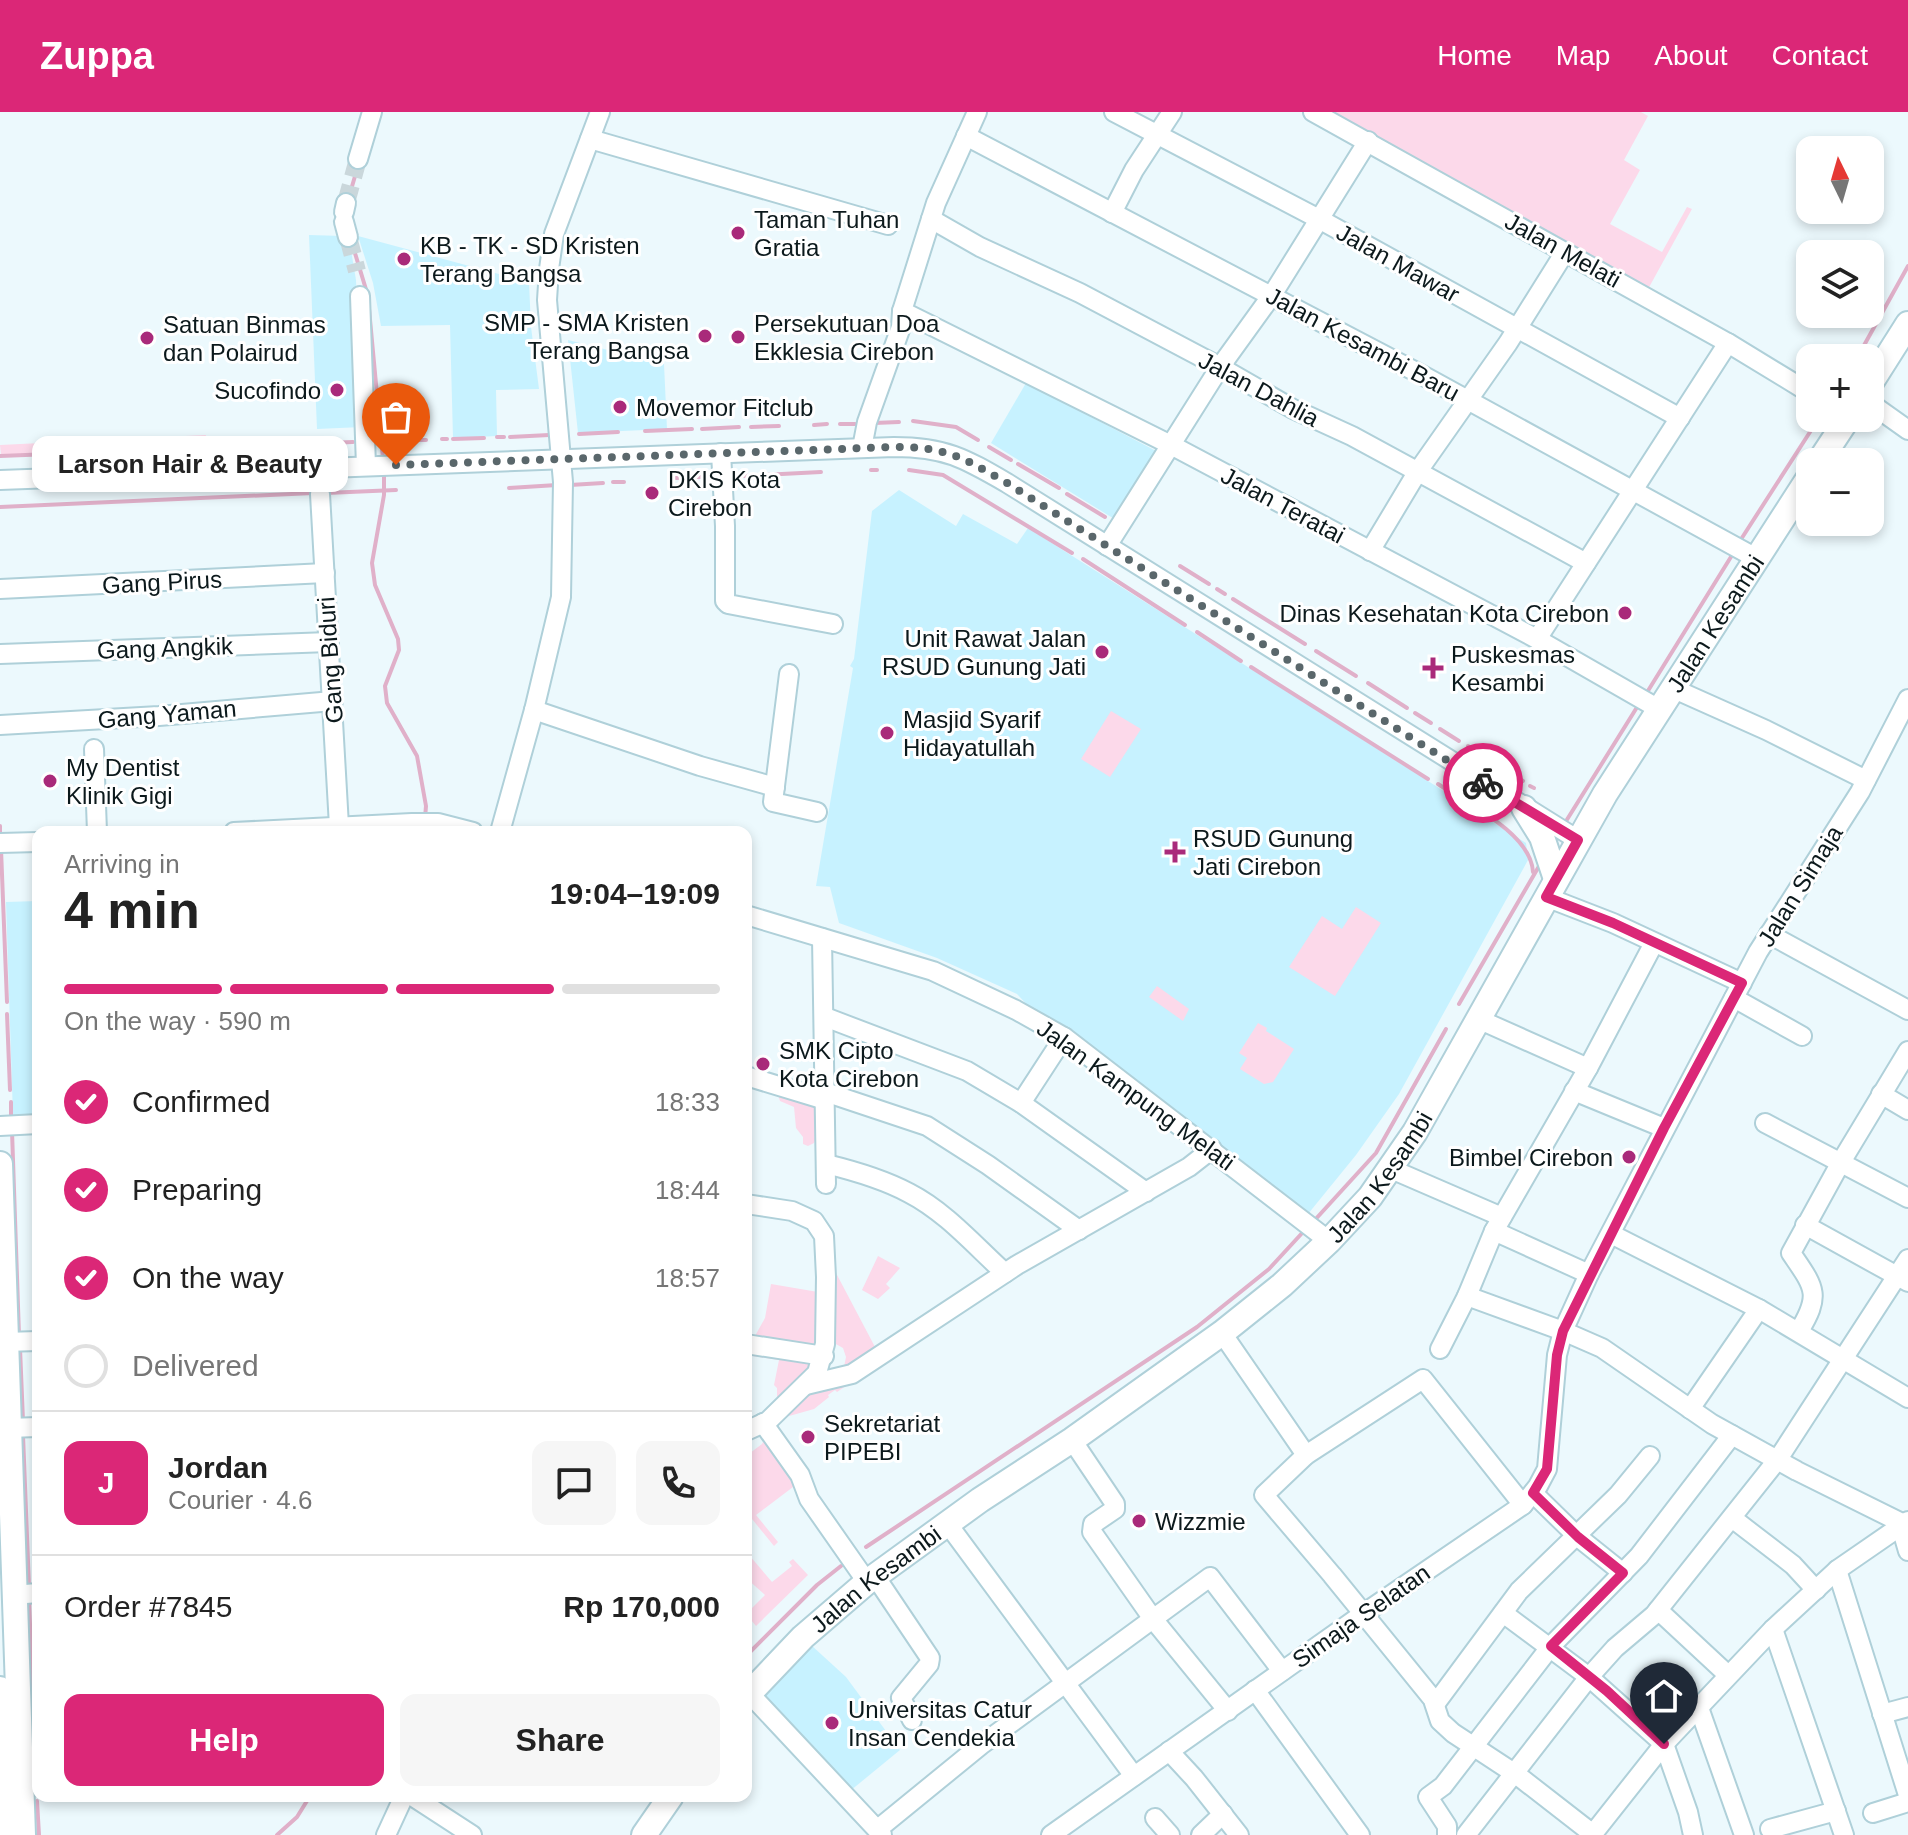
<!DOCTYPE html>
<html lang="en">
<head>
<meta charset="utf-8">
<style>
  body { margin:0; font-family:Arial,sans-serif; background:#f6f6f6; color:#222; height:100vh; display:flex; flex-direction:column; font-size:30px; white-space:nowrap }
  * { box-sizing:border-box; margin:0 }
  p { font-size:26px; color:#767676 }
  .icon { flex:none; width:44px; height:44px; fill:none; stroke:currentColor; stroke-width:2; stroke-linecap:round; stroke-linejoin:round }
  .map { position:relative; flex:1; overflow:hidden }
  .panel { position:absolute; left:32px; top:714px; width:720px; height:976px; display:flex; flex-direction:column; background:#fff; border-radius:16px; box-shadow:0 4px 12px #0003 }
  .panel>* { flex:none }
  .needle { width:52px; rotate:355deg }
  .controls { position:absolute; left:1796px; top:24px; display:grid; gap:16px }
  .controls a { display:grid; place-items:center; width:88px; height:88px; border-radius:16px; background:#fff; box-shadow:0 4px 12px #0003; font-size:40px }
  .pin { position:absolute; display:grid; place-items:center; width:68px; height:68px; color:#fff; margin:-82px -34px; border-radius:50% 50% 50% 0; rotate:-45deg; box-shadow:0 0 8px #0007 }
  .pin .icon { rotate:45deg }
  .courier { position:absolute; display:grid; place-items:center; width:80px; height:80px; margin:-40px; border:6px solid #db2777; border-radius:50%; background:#fff; color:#222; box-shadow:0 2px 10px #0007 }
  .bubble { position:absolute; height:56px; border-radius:16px; background:#fff; box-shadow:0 4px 12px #0003; font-size:26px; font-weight:600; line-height:56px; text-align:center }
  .head em { font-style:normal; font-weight:600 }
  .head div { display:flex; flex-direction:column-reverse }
  .head { display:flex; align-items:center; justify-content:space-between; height:136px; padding:0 32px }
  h1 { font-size:52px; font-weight:600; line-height:60px }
  .bar { display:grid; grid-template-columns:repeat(4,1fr); gap:12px 8px; align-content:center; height:96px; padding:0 32px }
  .bar i { height:10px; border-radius:6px; background:#e0e0e0 }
  .bar .on { background:#db2777 }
  .bar p { grid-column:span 4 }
  .line { display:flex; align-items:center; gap:20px; padding:0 32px; border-top:2px solid #e0e0e0 }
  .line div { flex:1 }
  .round { display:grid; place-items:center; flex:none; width:84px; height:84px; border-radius:16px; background:#f6f6f6 }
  ol { padding:0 32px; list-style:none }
  li { display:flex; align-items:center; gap:24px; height:88px }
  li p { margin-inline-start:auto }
  li .icon { padding:8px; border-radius:50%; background:#db2777; color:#fff; stroke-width:4 }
  li:last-child { color:#767676 }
  li i { width:44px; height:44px; border:4px solid #e0e0e0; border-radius:50% }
  .button { display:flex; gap:16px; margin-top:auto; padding:16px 32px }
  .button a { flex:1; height:92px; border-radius:16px; background:#db2777; color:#fff; font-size:32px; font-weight:600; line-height:92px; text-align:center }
  .button a+a { background:#f6f6f6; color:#222 }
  header { display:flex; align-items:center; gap:48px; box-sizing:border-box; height:112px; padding:0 40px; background:#db2777; color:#fff }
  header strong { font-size:38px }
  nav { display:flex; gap:44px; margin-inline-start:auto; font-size:28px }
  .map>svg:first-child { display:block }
  .built { fill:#c7f2ff }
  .green { fill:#fcd9ea }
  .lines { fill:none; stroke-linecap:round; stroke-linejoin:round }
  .stream { stroke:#e0b0c9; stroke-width:4 }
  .minor-tunnel { stroke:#cad7db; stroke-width:18; stroke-dasharray:18 9; stroke-linecap:butt }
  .minor-casing { stroke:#afd0d9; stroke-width:22 }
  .major-casing { stroke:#afd0d9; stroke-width:28 }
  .minor { stroke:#fff; stroke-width:18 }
  .major { stroke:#fff; stroke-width:24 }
  .done { stroke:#5a676b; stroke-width:8; stroke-dasharray:0 14.4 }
  .route { stroke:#db2777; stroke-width:10 }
  .poi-dot { fill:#a92a7a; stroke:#fff; stroke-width:3 }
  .labels { text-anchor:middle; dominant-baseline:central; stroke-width:6; stroke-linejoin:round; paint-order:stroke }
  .poi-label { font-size:24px; fill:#0c191c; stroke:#fff; text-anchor:start }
  .street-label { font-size:24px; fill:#0c191c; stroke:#fff }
</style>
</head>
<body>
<header>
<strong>Zuppa</strong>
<nav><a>Home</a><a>Map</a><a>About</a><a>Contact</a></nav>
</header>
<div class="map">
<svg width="1908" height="1723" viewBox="0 0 1908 1723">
  <rect width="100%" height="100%" fill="#ecf9fd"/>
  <g class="built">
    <path d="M309 123 343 124 350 132 356 168 362 315 317 317Z"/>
    <path d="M358 124 529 170 531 215 539 277 496 278 497 324 453 326 450 213 381 214 373 171Z"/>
    <path d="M568 228 664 252 667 317 578 321Z"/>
    <path d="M1026 271 1160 341 1116 408 991 331Z"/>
    <path d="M899 378 956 414 963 402 1017 432 1028 416 1526 731 1528 748 1399 982 1356 1043 1308 1102 1031 897 1017 882 937 846 839 811 830 775 816 774 853 556 850 554 854 547 872 399Z"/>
    <path d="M38 789V1004H13L6 790Z"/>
    <path d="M811 1533 846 1565 900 1638 850 1679 759 1584Z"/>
  </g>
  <g class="green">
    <path d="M1335 0H1641L1648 4 1624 48 1640 58 1610 112 1662 140 1687 95 1692 97 1647 179 1331 7Z"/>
    <path d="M206 323 203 334 1 343 0 333Z"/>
    <path d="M1111 599 1141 617 1110 665 1081 647Z"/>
    <path d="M1356 795 1381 811 1335 884 1289 855 1322 804 1342 817Z"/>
    <path d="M1157 874 1189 897 1183 909 1149 885Z"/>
    <path d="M1258 911 1267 916 1266 919 1294 937 1273 970 1264 972 1240 957 1247 946 1239 941Z"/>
    <path d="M777 980 818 991 820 1017 814 1031 808 1034 803 1032V1025L796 1016 794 995 780 989Z"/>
    <path d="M878 1144 900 1156 886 1172 890 1176 878 1187 862 1178Z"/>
    <path d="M836 1161 875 1235 844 1255 846 1245 843 1236 834 1231Z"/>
    <path d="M771 1172 818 1180 819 1235 756 1229 755 1224 765 1206Z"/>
    <path d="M746 1240 811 1251 813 1253 777 1290V1276L774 1273 779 1248 746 1243Z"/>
    <path d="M850 1271 837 1280 835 1278 828 1283 829 1285 814 1297 782 1306 808 1279Z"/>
    <path d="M766 1324 797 1372 756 1403 778 1430 774 1434 752 1407 746 1412V1344L762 1332Z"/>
    <path d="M749 1443 772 1470 792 1454 789 1450 793 1447 808 1463 756 1514 746 1502 765 1483 746 1466V1446Z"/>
  </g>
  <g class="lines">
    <g class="stream">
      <path d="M348 88 358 54"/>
      <path d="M351 128 368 184"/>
      <path d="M369 197 383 347"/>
      <path d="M1857 246 1908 154"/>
      <path d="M913 309 956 315 978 328"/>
      <path d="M874 311 899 310"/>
      <path d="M840 312H855"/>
      <path d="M814 313 827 312"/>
      <path d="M751 315 779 314"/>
      <path d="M702 317 739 315"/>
      <path d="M645 319 692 317"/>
      <path d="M579 322 618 320"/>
      <path d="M497 325H504"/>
      <path d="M510 325 549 323"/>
      <path d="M442 327H447"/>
      <path d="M453 327 484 326"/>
      <path d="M414 328H426"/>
      <path d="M382 329 405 328"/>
      <path d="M224 335 353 330"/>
      <path d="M989 335 1011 348"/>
      <path d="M0 344 203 336"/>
      <path d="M1018 352 1059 376"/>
      <path d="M871 358H877"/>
      <path d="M909 358 943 363 1072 441"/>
      <path d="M384 360V383L372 451 375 473 398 527 399 538 385 574 387 591 417 644 426 694 425 706"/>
      <path d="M742 364 821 360"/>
      <path d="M676 366 701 365"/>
      <path d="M613 370H624"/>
      <path d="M570 373 603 371"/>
      <path d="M509 376 557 373"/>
      <path d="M326 381 396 378"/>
      <path d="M1067 382 1105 405"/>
      <path d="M0 395 313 381"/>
      <path d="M1738 432 1819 306"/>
      <path d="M1083 447 1185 513"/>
      <path d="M1180 454 1209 472"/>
      <path d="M1217 477 1225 482"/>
      <path d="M1233 487 1305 532"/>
      <path d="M1197 520 1241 549"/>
      <path d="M1316 539 1356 564"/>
      <path d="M1251 555 1428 667"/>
      <path d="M1368 571 1407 596"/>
      <path d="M1646 582 1734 440"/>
      <path d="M1415 601 1431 611"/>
      <path d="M1440 617 1459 629"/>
      <path d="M1468 634 1470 636"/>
      <path d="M1478 640 1523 669"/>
      <path d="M1438 672C1466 691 1531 721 1533 760"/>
      <path d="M1530 674 1534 676"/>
      <path d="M0 714V726"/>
      <path d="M1563 714 1639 592"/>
      <path d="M1 737 7 890"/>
      <path d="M1459 892 1542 749"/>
      <path d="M7 902 10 978"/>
      <path d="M11 990V1008"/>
      <path d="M12 1019 19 1223"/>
      <path d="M1313 1110 1376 1041 1446 917"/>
      <path d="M20 1236 23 1309"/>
      <path d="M23 1323 29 1475"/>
      <path d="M866 1435 1197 1215 1269 1157 1304 1119"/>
      <path d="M29 1486 33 1591"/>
      <path d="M746 1544 817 1473 841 1454"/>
      <path d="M34 1608 36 1671"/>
      <path d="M37 1689 39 1723"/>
      <path d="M277 1723 297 1705 310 1684"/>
    </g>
    <g class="minor-tunnel">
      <path d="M346 91 358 47"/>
      <path d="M348 125 357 159"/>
    </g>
    <g class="minor-casing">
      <g id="minor">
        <path d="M1114 0 1319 107 1680 306"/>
        <path d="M1313 0 1728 231 1810 281"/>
        <path d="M966 24 1422 263 1756 446"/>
        <path d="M590 27 888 113"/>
        <path d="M358 47 372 0"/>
        <path d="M344 100 346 91"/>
        <path d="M1112 101 1134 58 1172 0"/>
        <path d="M931 107 980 135 1080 181 1220 255 1293 297 1352 324 1586 451"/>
        <path d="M344 110 348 125"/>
        <path d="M360 184 366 354"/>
        <path d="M902 199 1171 333 1537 527 1659 597"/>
        <path d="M1870 291 1908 318"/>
        <path d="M862 336 867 310 901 215 902 199 936 91 977 0"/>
        <path d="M721 341 725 414V489L728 492 833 512"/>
        <path d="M0 368 894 335C945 335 964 346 1007 371L1578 728"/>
        <path d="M320 382 339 714"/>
        <path d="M1107 434 1220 255 1272 183 1368 29"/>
        <path d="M1370 439 1418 359 1508 231 1565 140"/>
        <path d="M0 477 325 461"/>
        <path d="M1537 527 1728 231"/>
        <path d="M0 542 329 530"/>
        <path d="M789 562 773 690 817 700"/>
        <path d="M1672 576 1766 618 1866 668"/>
        <path d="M534 598 700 654 775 675"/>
        <path d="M0 613 159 604 333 589"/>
        <path d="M94 637 97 720"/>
        <path d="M234 720 412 711H438L473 720"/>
        <path d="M500 720 534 598 561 485 563 370 547 188 549 157 554 122 600 0"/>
        <path d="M0 731 38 730"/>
        <path d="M1546 785 1613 811 1742 871"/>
        <path d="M746 803 933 859 1016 898 1064 925 1329 1129"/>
        <path d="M1769 822 1908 898"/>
        <path d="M822 826 826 1072"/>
        <path d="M1734 886 1802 924"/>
        <path d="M825 905 967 959 1021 991 1146 1080"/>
        <path d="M1478 907 1588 956"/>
        <path d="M746 964 825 988"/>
        <path d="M1574 979 1664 1016"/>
        <path d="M825 980 927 1014 988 1053 1079 1118"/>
        <path d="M1881 982 1908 998"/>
        <path d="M1021 991 1064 925"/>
        <path d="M1765 1011 1908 1086"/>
        <path d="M0 1014 38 1012"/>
        <path d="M826 1052C855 1059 883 1067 909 1081 946 1100 975 1134 1005 1161"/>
        <path d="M1391 1057 1502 1105"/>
        <path d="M746 1092 792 1099 814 1109 824 1124 826 1165 825 1232 817 1261 768 1309 746 1319"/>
        <path d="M1805 1113 1908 1170"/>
        <path d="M1494 1119 1589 1162"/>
        <path d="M1611 1122 1759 1197 1908 1286"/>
        <path d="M1467 1184 1563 1219 1602 1236 1712 1312 1797 1359 1908 1414"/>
        <path d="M1799 1219C1822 1182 1814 1175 1791 1141L1841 1050 1908 939"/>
        <path d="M1222 1221 1306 1343"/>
        <path d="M5 1230 38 1229"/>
        <path d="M746 1232 824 1244"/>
        <path d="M1440 1237 1467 1184 1494 1119 1588 956 1654 831"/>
        <path d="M806 1273 852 1262 1017 1153 1189 1055 1212 1037"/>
        <path d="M1690 1297 1759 1197"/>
        <path d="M763 1311 800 1363 809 1387 867 1470"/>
        <path d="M8 1316 38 1315"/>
        <path d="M1072 1328 1115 1392V1397L1093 1412 1092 1420 1153 1507 1228 1599"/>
        <path d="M1533 1381 1578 1425 1623 1461"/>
        <path d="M1523 1393 1423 1267 1306 1343 1264 1383 1332 1463 1436 1591 1519 1479 1618 1383 1650 1344"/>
        <path d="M1732 1406 1793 1453 1816 1478"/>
        <path d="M947 1411 1134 1664"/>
        <path d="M1901 1415 1908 1439"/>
        <path d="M1837 1458 1908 1683"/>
        <path d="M875 1464 930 1546 929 1552 901 1586 912 1608"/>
        <path d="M13 1483 38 1481"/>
        <path d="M1658 1498 1728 1563"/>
        <path d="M1503 1501 1589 1565 1664 1632 1688 1700 1693 1723"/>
        <path d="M1773 1517 1844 1723"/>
        <path d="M1255 1578 1360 1723"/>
        <path d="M749 1581 882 1723"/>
        <path d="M1434 1591 1440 1609 1453 1621 1517 1663 1593 1722"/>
        <path d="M1698 1593 1744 1723"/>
        <path d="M1882 1602 1908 1595"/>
        <path d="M1169 1639 1194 1666 1239 1723"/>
        <path d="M412 1684 472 1723"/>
        <path d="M1873 1701 1908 1690"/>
        <path d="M1155 1706 1170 1723"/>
        <path d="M878 1717 981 1633 1210 1465 1282 1559"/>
        <path d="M1770 1717 1836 1699"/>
        <path d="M386 1723 404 1684"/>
        <path d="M1051 1723 1363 1502 1523 1393 1538 1374 1547 1357 1557 1243 1563 1219 1589 1162 1758 840 1860 680 1908 587"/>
        <path d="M1201 1723 1223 1702"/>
        <path d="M1447 1723V1714L1428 1685 1443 1674 1551 1534 1639 1444 1732 1323"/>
        <path d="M1466 1723 1589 1565 1615 1536 1654 1503 1778 1347 1908 1147"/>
        <path d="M1592 1723 1664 1632 1773 1517 1837 1458 1908 1409"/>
      </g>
    </g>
    <g class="major-casing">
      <g id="major">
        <path d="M1870 272 1908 212"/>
        <path d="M1819 350 1848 306"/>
        <path d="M1524 696 1542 725 1556 767"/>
        <path d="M0 1052 23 1723"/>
        <path d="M0 1577 6 1717"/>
        <path id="s1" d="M746 1585 803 1525 867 1470 980 1388 1072 1328 1222 1221 1282 1173 1329 1129 1370 1085 1415 1020 1605 682 1810 364"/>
        <path d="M644 1723 671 1684"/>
      </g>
    </g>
    <use href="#minor" class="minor"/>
    <use href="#major" class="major"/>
  </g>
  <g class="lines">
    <path class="done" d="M396 353 894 335C947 335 962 345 1007 371L1483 671"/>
    <path class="route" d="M1483 671 1578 728 1546 785 1613 811 1742 871 1664 1016 1563 1219 1557 1243 1547 1357 1533 1381 1578 1425 1623 1461 1551 1534 1607 1579 1664 1632"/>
  </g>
  <g class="poi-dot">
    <circle cx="738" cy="121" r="8"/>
    <circle cx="404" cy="147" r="8"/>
    <circle cx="705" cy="224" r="8"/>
    <circle cx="738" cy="225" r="8"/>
    <circle cx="147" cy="226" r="8"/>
    <circle cx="337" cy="278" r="8"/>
    <circle cx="620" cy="295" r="8"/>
    <circle cx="652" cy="381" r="8"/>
    <circle cx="1625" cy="501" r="8"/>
    <circle cx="1102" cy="540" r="8"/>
    <path d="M1429 544h8v8h8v8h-8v8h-8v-8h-8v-8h8z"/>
    <circle cx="887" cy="621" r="8"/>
    <circle cx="50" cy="669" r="8"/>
    <path d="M1171 728h8v8h8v8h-8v8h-8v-8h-8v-8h8z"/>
    <circle cx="763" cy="952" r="8"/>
    <circle cx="1629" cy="1045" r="8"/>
    <circle cx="808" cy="1325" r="8"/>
    <circle cx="1139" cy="1409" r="8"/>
    <circle cx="832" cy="1611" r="8"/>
  </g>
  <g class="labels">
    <g class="poi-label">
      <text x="754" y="107">Taman Tuhan<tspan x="754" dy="28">Gratia</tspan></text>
      <text x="420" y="133">KB - TK - SD Kristen<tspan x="420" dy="28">Terang Bangsa</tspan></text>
      <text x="689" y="210" text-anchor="end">SMP - SMA Kristen<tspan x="689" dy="28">Terang Bangsa</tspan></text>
      <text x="754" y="211">Persekutuan Doa<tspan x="754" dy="28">Ekklesia Cirebon</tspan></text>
      <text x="163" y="212">Satuan Binmas<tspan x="163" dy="28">dan Polairud</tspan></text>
      <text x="321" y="278" text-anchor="end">Sucofindo</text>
      <text x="636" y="295">Movemor Fitclub</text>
      <text x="668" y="367">DKIS Kota<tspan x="668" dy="28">Cirebon</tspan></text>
      <text x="1609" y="501" text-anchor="end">Dinas Kesehatan Kota Cirebon</text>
      <text x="1086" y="526" text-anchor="end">Unit Rawat Jalan<tspan x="1086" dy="28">RSUD Gunung Jati</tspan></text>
      <text x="1451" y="542">Puskesmas<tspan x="1451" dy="28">Kesambi</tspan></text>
      <text x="903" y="607">Masjid Syarif<tspan x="903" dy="28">Hidayatullah</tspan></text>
      <text x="66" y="655">My Dentist<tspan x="66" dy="28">Klinik Gigi</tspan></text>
      <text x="1193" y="726">RSUD Gunung<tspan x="1193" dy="28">Jati Cirebon</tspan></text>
      <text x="779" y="938">SMK Cipto<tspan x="779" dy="28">Kota Cirebon</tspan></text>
      <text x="1613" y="1045" text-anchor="end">Bimbel Cirebon</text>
      <text x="824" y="1311">Sekretariat<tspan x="824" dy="28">PIPEBI</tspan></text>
      <text x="1155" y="1409">Wizzmie</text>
      <text x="848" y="1597">Universitas Catur<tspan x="848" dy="28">Insan Cendekia</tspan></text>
    </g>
    <g class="street-label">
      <text transform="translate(1563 138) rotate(29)">Jalan Melati</text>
      <text transform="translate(1398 151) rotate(29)">Jalan Mawar</text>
      <text transform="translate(1363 232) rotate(28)">Jalan Kesambi Baru</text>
      <text transform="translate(1259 277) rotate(28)">Jalan Dahlia</text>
      <text transform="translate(1283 393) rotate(28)">Jalan Teratai</text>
      <text transform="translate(162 470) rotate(-3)">Gang Pirus</text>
      <text stroke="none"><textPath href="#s1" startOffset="1472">Jalan Kesambi</textPath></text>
      <text transform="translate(165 536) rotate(-2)">Gang Angkik</text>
      <text transform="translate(330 548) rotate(-94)">Gang Biduri</text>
      <text transform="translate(167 602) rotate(-5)">Gang Yaman</text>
      <text transform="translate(1800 774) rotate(-58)">Jalan Simaja</text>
      <text transform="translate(1136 983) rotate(36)">Jalan Kampung Melati</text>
      <text stroke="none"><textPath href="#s1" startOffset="824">Jalan Kesambi</textPath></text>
      <text stroke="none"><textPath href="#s1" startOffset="176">Jalan Kesambi</textPath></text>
      <text transform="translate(1361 1504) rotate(-35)">Simaja Selatan</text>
    </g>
  </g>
</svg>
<div class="controls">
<a><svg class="needle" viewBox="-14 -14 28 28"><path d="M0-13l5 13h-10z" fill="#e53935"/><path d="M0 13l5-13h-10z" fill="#767676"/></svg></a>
<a><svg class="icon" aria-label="layers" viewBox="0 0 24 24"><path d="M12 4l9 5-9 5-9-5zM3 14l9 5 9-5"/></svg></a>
<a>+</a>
<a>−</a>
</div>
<div class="pin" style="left:396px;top:353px;background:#ea580c"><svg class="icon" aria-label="bag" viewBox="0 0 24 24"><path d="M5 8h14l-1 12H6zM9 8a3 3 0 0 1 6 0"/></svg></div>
<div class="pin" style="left:1664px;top:1632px;background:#1f2937"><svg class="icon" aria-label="home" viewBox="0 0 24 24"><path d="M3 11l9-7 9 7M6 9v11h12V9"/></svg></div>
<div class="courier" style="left:1483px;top:671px"><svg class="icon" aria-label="bike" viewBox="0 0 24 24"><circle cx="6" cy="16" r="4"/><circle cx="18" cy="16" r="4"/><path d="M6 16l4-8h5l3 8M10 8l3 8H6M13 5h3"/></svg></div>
<div class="bubble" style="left:32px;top:324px;width:316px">Larson Hair &amp; Beauty</div>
<section class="panel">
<div class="head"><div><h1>4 min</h1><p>Arriving in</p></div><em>19:04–19:09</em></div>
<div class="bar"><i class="on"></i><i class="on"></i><i class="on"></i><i></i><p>On the way · 590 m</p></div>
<ol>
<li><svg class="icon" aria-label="check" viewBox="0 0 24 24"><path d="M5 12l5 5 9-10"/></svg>Confirmed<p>18:33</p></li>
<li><svg class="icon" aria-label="check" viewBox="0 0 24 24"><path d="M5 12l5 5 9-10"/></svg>Preparing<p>18:44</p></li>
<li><svg class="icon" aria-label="check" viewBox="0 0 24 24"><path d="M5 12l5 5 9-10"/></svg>On the way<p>18:57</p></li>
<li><i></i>Delivered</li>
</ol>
<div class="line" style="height:144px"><b class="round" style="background:#db2777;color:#fff">J</b><div><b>Jordan</b><p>Courier · 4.6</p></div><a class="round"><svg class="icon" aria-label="chat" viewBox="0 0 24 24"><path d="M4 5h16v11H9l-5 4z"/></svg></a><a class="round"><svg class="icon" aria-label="phone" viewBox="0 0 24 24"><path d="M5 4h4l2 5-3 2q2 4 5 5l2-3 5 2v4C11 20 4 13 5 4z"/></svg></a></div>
<div class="line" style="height:104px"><div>Order #7845</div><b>Rp 170,000</b></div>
<div class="button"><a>Help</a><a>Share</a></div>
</section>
</div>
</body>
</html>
